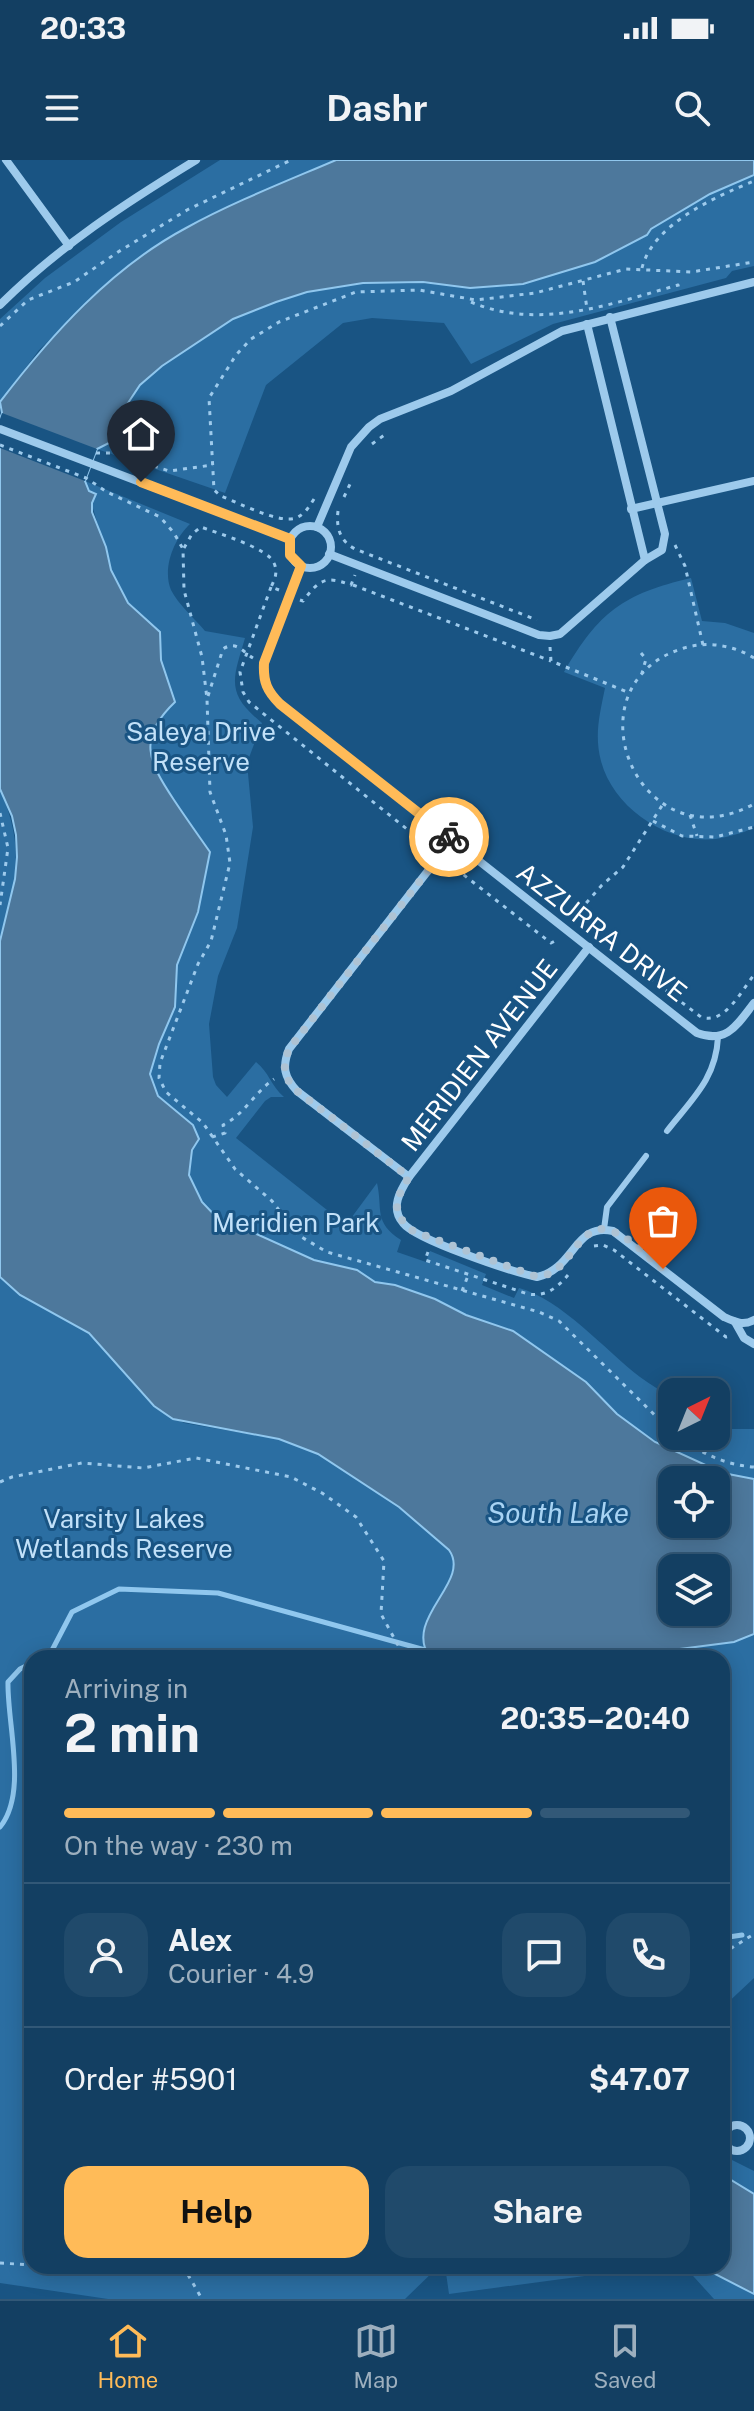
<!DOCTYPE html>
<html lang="en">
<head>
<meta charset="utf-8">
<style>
  body { margin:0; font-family:"Public Sans",sans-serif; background:#204a6b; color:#f1f3f6; height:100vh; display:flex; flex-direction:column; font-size:30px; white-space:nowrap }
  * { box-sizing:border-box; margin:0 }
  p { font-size:26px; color:#9dafbe }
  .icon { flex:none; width:44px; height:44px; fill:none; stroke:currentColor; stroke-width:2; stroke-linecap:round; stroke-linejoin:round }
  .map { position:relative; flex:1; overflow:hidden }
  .details { position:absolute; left:24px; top:1490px; width:706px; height:624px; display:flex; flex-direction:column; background:#133f62; border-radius:24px; box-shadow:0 4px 20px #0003,0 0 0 2px #325877 }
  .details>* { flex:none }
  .needle { width:52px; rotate:43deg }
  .fabs { position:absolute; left:658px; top:1218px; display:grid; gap:16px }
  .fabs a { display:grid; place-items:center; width:72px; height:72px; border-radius:16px; background:#133f62; box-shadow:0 4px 20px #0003,0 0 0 2px #325877; font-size:40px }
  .pin { position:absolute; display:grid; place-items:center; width:68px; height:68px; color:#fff; margin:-82px -34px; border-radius:50% 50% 50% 0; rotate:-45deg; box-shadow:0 0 8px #0007 }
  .pin .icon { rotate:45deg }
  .courier { position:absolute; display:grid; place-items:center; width:80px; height:80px; margin:-40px; border:6px solid #ffbb58; border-radius:50%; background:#fff; color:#222; box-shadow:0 2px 10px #0007 }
  .head em { font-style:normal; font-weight:700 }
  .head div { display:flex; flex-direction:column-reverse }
  .head { display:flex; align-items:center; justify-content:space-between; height:136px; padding:0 40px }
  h1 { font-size:52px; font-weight:700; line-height:60px }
  .bar { display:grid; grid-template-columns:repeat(4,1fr); gap:12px 8px; align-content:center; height:96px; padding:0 40px }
  .bar i { height:10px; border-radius:6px; background:#325877 }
  .bar .on { background:#ffbb58 }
  .bar p { grid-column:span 4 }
  .line { display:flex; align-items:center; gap:20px; padding:0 40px; border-top:2px solid #325877 }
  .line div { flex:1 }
  .round { display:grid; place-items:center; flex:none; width:84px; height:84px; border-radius:24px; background:#204a6b }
  .action { display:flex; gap:16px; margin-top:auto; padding:16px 40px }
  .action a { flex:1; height:92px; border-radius:24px; background:#ffbb58; color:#111; font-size:32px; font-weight:700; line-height:92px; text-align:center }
  .action a+a { background:#204a6b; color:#f1f3f6 }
  .status { display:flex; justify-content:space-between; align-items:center; height:56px; padding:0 40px; background:#133f62; direction:ltr }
  .status svg { height:22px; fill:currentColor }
  header { display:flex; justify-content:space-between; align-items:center; height:104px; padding:0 40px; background:#133f62; font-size:36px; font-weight:700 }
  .menu { display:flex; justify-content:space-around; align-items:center; height:112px; border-top:2px solid #325877; background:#133f62; font-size:22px; color:#9dafbe }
  .menu a { display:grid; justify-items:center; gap:4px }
  .menu .on { color:#ffbb58 }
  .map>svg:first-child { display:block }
  .green { fill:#2b6ea2 }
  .water { fill:#4d789c; stroke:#90c7ee; stroke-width:2; fill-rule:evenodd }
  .pier { fill:#195483 }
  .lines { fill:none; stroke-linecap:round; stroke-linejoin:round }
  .stream { stroke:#90c7ee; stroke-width:5 }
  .path { stroke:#9dcaec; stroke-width:3; stroke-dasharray:4 6; stroke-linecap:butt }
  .lane { stroke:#9dcaec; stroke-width:6 }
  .street { stroke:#9dcaec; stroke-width:8 }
  .done { stroke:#aec3d4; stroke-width:8; stroke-dasharray:0 14.4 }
  .route { stroke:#ffbb58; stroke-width:10 }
  .labels { text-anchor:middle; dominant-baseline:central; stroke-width:6; stroke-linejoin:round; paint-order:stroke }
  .park-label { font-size:26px; fill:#c2e1f9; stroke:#195483 }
  .street-label { font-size:26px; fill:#fff; stroke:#195483 }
  .water-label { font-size:28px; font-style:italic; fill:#a8d3f3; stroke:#195483 }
</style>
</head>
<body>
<div class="status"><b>20:33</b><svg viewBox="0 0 49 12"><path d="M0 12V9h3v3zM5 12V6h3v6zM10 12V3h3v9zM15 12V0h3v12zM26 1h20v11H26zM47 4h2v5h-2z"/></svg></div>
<header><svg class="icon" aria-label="menu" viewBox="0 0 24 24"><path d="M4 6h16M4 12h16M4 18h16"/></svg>Dashr<svg class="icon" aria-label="search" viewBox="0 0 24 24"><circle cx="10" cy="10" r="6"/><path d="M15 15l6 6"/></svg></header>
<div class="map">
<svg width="754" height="2139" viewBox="0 0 754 2139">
  <rect width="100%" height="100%" fill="#195483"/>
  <g class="green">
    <path d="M220 0H336L186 67 144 95 96 135 39 190 0 242V159L45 118 121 62Z"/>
    <path d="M754 15V106L732 111 726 118 553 164 471 204 444 163 372 158 343 163 266 225 225 333 97 289 109 283 122 252 140 225 162 206 233 159 276 142 307 132 363 123 523 124 595 102 647 75 651 69 710 34Z"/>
    <path d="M85 321 190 364C174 379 162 408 171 430 178 444 195 459 205 471L245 478C233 519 225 533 262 563L247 603 253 667 237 768 218 816 209 864 213 917 216 925 227 937 256 902C269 912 271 926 284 937H271L265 941 236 978 346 1065 377 1023C383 1049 373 1062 401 1080L397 1092 426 1102 430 1091 486 1114 482 1125 514 1138 519 1128C561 1139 605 1190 640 1217 651 1225 662 1231 672 1238V1276H716V1263L727 1269H754V1319L723 1313 655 1282 617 1254 586 1222 513 1171 466 1155 435 1139 395 1125 375 1122 357 1110 314 1100 252 1072 222 1063 202 1042 189 1015 193 965 158 936 150 914 159 884 175 847 177 805 198 752 149 593C151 570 158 558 175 542L161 500 160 472 128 443 111 410Z"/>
    <path d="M691 418 702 461 725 463 754 473V666C747 673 736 674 726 677 675 690 614 651 601 601 594 575 600 553 605 528L564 512C599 452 623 434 691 418Z"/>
    <path d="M0 629C25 687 17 722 0 781Z"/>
    <path d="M0 1117 20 1135 89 1173 154 1246 184 1263 279 1279 318 1294 399 1347 450 1390C471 1421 403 1458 430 1498H32V2106H439L405 2139H108L0 2123Z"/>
    <path d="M754 1474V1818L722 1848V1498H636L641 1494 734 1482Z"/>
    <path d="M722 1995 754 2011V2139H714L684 2106H722Z"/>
    <path d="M445 2106H659L449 2134Z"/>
  </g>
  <g class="water">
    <path d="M336 0H754V15L710 34 651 69 647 75 595 102 523 124 470 128 423 122 363 123 307 132 276 142 233 159 162 206 140 225 122 252 109 283 97 289 85 321 89 331 96 334 92 343V352L106 387 111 410 128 443 160 472 161 500 175 542C137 578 148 601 174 640 186 658 198 675 210 692L198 752 177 805 175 847 159 884 150 914 158 936 193 965 199 979 192 990 189 1015 202 1042 222 1063 252 1072 314 1100 357 1110 375 1122 395 1125 435 1139 466 1155 513 1171 586 1222 617 1254 655 1282 723 1313 754 1319V1474L734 1482 641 1494 636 1498H430C402 1458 472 1422 449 1390L399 1347 318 1294 279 1279 173 1259 154 1246 89 1173 20 1135 0 1117V781L15 719 17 697 16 675 12 656 0 629V259L2 253 0 242C51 175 111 108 186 68 231 43 287 21 336 0ZM672 1320H716V1364H672ZM672 1408H716V1452H672Z"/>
    <path d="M722 2018 731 2020 754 2034V2134L713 2113 706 2106H722Z"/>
  </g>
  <path class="pier" d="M2 253 97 289 85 321 0 288V259Z"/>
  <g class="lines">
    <g class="stream">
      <path d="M48 1498 72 1452 119 1429 218 1433 425 1490"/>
      <path d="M0 1667C28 1633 7 1564 8 1522L20 1509 32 1503"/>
      <path d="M722 1778 742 1775"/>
    </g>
    <g class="path">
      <path d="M642 108C653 64 715 37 754 21"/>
      <path d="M583 121 587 149"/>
      <path d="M471 142C539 171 611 144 678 125L679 129"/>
      <path d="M0 166 28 140 74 122 118 92 187 50 291 0"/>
      <path d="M372 284 387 273"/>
      <path d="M0 285 86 318 107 332 160 357 174 373 183 389 184 430 202 497 207 539 210 632 226 675 230 703 211 781 198 804 160 903 159 918 166 932 203 963 235 1009 272 1041 298 1075 327 1092 539 1152 559 1161 672 1272"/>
      <path d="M96 293H114L169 311 213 305"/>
      <path d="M344 337 351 322"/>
      <path d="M314 339C309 347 305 354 296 358 279 364 239 343 221 336L214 330 209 238 236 195 251 179 279 162 356 132 419 130 476 140 535 133 626 109 691 112 754 102"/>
      <path d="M338 351C336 368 340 381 355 389L537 460"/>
      <path d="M675 385 685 406 703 485"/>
      <path d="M184 388 192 374 201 367C217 373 268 388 274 403 278 412 275 419 271 427L279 430"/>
      <path d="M353 425 551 501"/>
      <path d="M271 427 240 512 243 532 249 542 418 678 427 694"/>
      <path d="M300 440 303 441C319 420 325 415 351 425L355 415"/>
      <path d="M550 487 551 501 630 533"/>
      <path d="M641 493 646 499 642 513"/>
      <path d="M754 498C733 485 707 481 684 488 564 524 638 707 754 644"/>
      <path d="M208 536 223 489C236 480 243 492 253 498"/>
      <path d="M0 653 8 688 0 745"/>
      <path d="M690 655 697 676"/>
      <path d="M653 661 682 676 715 677 754 667"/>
      <path d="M445 709 460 712 551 783 555 781"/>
      <path d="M573 758 602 725 623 707 663 644"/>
      <path d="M626 800 701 857C725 865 741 831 754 815"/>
      <path d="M212 977 225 973 223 965C245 954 254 933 274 919"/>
      <path d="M594 1086 603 1085 614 1090 726 1177 731 1176"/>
      <path d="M428 1092 425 1100 528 1134C546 1137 557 1128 568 1115"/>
      <path d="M462 1131 469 1113"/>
      <path d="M677 1276C701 1293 725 1305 754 1307"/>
      <path d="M0 1322 12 1317 82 1303 143 1308 196 1298 291 1317 322 1333 356 1357 384 1401 381 1454 405 1498"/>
      <path d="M722 1794 754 1774"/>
      <path d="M0 2103 32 2105"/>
      <path d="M65 2106 113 2111 161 2106"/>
      <path d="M183 2106 202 2139"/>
    </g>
    <g class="lane">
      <path d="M667 971C692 939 716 919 718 877"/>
      <path d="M604 1069 607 1047 646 996"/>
    </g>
    <g class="street">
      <path d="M6 0 69 86"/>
      <path d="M0 145C58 87 127 42 196 0"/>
      <path d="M587 164 645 400 662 390 665 374 610 157"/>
      <path d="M0 269 290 379"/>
      <path d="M631 349 754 321"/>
      <circle cx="310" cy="387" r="21"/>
      <path d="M317 367 351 287 369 267 380 259 451 231 562 171 754 122"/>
      <path d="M329 394 539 475 550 476 560 474 645 400"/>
      <path d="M301 406 264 503C263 522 268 531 280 544L697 873C727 884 737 865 754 843"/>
      <path d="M589 787 409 1017C400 1031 390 1048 403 1063 416 1080 513 1112 537 1117 575 1109 574 1062 613 1071L724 1157C735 1162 743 1166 754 1160"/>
      <path d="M409 1017 297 931C284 917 282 907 289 889L452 680"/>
      <path d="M735 1162 744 1178 754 1184"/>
      <circle cx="737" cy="1978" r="13"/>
    </g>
  </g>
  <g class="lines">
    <path class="done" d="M449 677 452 680 289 889C282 907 283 917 297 931L409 1017C395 1040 390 1053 413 1071L537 1117C545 1115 553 1114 559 1107 575 1093 586 1061 612 1071 631 1078 648 1097 663 1109"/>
    <path class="route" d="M141 322 290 379V395L301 406 264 503C263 522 267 531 280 544L449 677"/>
  </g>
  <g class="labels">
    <g class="park-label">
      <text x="201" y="571">Saleya Drive<tspan x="201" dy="30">Reserve</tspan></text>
      <text x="296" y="1062">Meridien Park</text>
      <text x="124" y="1358">Varsity Lakes<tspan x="124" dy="30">Wetlands Reserve</tspan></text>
    </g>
    <g class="street-label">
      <text transform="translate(602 772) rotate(38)">AZZURRA DRIVE</text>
      <text transform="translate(479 895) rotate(-52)">MERIDIEN AVENUE</text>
    </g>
    <g class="water-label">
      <text x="558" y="1352">South Lake</text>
    </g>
  </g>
</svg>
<div class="fabs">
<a><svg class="needle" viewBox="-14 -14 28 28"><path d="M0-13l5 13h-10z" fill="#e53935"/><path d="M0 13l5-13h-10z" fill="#9dafbe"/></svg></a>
<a><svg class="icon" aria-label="locate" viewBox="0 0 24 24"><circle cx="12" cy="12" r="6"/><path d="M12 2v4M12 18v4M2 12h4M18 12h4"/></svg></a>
<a><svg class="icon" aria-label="layers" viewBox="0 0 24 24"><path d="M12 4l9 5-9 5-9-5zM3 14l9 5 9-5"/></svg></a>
</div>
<div class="pin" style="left:663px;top:1109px;background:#ea580c"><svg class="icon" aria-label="bag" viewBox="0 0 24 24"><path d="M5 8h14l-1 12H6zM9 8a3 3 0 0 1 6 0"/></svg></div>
<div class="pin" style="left:141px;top:322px;background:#1f2937"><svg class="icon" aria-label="home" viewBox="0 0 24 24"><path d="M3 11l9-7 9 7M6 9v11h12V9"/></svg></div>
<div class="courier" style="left:449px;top:677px"><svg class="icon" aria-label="bike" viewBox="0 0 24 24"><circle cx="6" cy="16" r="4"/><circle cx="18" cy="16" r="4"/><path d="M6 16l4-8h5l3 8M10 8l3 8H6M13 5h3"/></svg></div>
<section class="details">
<div class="head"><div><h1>2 min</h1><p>Arriving in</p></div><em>20:35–20:40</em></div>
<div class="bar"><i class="on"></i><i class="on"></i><i class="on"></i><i></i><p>On the way · 230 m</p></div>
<div class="line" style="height:144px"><a class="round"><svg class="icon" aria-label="person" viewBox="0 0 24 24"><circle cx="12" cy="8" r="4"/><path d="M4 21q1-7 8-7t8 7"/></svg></a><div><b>Alex</b><p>Courier · 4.9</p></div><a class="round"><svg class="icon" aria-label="chat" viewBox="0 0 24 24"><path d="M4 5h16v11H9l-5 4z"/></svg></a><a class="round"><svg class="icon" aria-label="phone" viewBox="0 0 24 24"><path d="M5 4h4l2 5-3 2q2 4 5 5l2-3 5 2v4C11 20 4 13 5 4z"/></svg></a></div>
<div class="line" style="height:104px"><div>Order #5901</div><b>$47.07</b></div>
<div class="action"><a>Help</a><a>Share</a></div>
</section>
</div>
<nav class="menu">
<a class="on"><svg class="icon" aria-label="home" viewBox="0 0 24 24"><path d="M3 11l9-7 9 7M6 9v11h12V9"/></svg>Home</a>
<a><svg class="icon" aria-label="map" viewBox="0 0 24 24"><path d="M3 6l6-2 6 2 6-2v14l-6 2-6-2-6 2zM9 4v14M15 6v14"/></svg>Map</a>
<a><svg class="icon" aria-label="saved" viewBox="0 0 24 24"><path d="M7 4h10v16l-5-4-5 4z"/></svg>Saved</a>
</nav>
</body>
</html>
